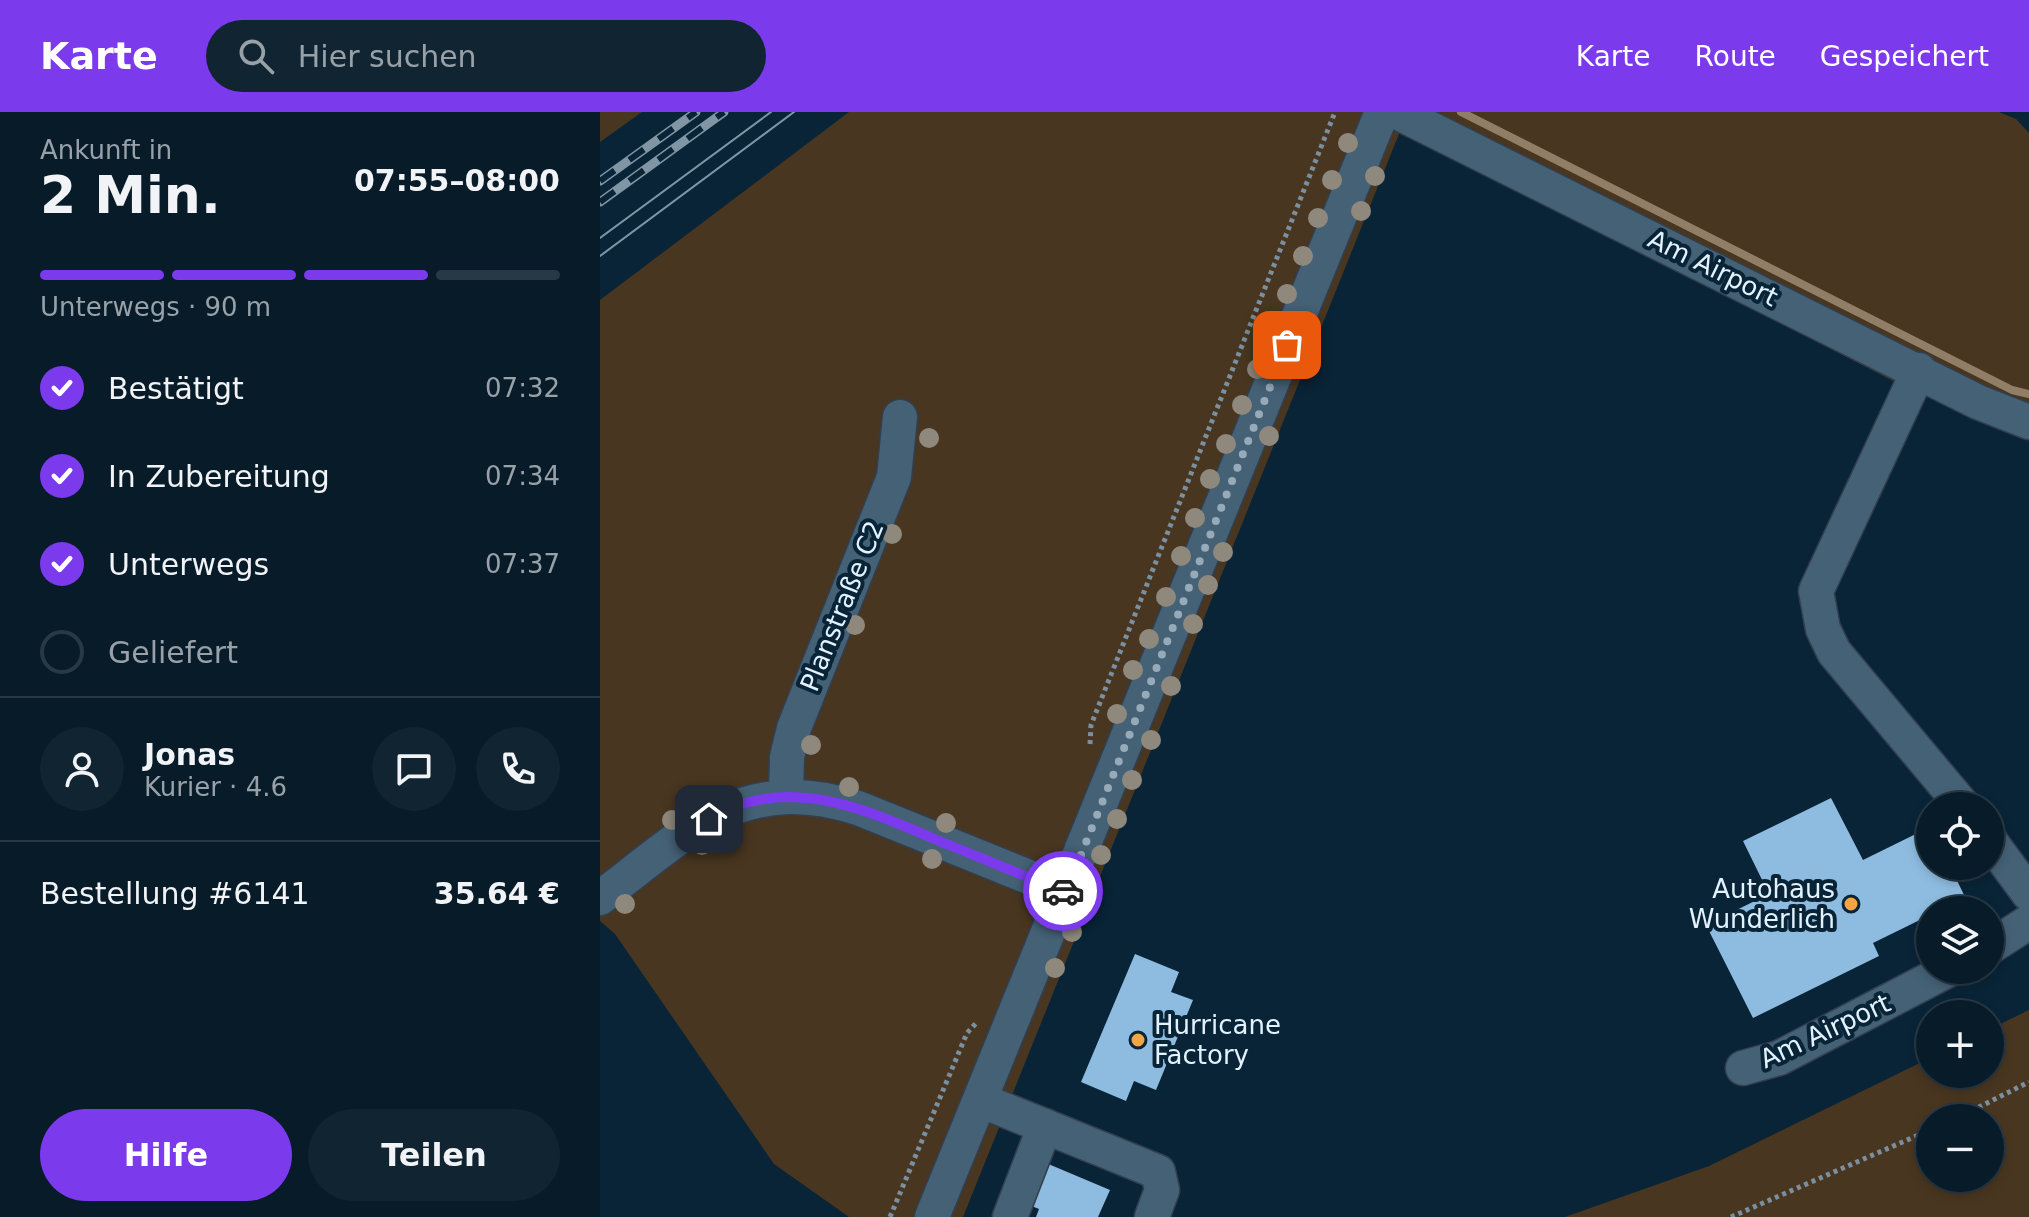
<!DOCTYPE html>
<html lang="de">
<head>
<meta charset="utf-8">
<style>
  body { margin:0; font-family:"DejaVu Sans",sans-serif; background:#102431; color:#f1f3f6; height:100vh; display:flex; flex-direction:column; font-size:30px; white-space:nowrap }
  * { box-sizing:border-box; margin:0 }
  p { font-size:26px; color:#98a1a8 }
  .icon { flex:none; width:44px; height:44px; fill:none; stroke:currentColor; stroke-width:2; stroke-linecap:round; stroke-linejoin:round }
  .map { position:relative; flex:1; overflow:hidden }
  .side { display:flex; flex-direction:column; background:#071b29; width:600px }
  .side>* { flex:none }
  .controls { position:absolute; left:1316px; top:680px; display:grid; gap:16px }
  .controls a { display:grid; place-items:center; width:88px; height:88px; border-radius:50%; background:#071b29; box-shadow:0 4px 12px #0003,0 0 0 2px #283946; font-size:40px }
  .pin { position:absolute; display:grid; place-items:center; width:68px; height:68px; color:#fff; margin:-34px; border-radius:16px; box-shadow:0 4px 12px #0006 }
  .courier { position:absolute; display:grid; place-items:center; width:80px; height:80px; margin:-40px; border:6px solid #7c3aed; border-radius:50%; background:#fff; color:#222; box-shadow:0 2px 10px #0007 }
  .head em { font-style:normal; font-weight:700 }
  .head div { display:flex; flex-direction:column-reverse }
  .head { display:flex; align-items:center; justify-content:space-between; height:136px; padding:0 40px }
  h1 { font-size:52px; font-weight:700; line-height:60px }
  .bar { display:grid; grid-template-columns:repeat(4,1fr); gap:12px 8px; align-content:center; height:96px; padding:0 40px }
  .bar i { height:10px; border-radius:6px; background:#283946 }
  .bar .on { background:#7c3aed }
  .bar p { grid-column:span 4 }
  .line { display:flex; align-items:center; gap:20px; padding:0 40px; border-top:2px solid #283946 }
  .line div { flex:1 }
  .round { display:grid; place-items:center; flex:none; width:84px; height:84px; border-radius:42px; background:#102431 }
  ol { padding:0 40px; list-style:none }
  li { display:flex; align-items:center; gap:24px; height:88px }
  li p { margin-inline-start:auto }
  li .icon { padding:8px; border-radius:50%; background:#7c3aed; color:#fff; stroke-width:4 }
  li:last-child { color:#98a1a8 }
  li i { width:44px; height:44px; border:4px solid #283946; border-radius:50% }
  .button { display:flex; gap:16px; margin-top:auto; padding:16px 40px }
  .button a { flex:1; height:92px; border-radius:48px; background:#7c3aed; color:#fff; font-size:32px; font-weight:700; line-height:92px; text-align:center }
  .button a+a { background:#102431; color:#f1f3f6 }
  header { display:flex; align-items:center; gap:48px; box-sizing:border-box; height:112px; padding:0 40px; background:#7c3aed; color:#fff }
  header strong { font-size:38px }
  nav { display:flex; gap:44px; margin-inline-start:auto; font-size:28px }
  .search { width:560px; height:72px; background:#102431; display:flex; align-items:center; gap:20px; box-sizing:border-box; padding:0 28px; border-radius:44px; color:#98a1a8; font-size:30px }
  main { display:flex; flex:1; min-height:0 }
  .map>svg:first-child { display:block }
  .green { fill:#483620; fill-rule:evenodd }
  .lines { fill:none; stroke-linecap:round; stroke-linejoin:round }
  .stream { stroke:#907e66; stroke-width:8 }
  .building { fill:#8ebce0 }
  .minor-casing { stroke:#323f50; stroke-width:37 }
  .path { stroke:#7a8f9f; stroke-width:5; stroke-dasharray:4 4; stroke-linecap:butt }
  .minor { stroke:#456176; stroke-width:34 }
  .tram { stroke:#8196a5; stroke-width:2 }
  .rail-casing { stroke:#8196a5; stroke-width:9 }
  .rail { stroke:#092437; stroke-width:6; stroke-dasharray:18; stroke-linecap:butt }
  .tree { fill:#8f897d }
  .done { stroke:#96aab9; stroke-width:8; stroke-dasharray:0 14.4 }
  .route { stroke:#7c3aed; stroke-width:10 }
  .poi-dot { fill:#f2a541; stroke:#092437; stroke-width:3 }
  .labels { text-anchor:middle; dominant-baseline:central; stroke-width:8; stroke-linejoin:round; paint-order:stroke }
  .street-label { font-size:26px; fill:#e2f2ff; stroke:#092437 }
  .poi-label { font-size:26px; fill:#e2f2ff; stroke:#092437; text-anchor:end }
</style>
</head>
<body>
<header>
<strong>Karte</strong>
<div class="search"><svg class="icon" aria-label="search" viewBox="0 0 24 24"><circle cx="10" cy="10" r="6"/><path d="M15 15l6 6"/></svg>Hier suchen</div>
<nav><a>Karte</a><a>Route</a><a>Gespeichert</a></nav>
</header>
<main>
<section class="side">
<div class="head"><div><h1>2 Min.</h1><p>Ankunft in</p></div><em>07:55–08:00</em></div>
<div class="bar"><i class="on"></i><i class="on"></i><i class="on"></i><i></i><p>Unterwegs · 90 m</p></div>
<ol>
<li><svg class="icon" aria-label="check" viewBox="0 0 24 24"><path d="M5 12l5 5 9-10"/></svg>Bestätigt<p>07:32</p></li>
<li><svg class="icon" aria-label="check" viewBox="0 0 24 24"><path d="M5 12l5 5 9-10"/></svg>In Zubereitung<p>07:34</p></li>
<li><svg class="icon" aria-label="check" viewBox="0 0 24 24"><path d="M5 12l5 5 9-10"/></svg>Unterwegs<p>07:37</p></li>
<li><i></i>Geliefert</li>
</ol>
<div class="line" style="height:144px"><a class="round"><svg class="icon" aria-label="person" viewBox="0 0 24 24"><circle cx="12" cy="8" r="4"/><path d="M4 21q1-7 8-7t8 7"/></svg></a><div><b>Jonas</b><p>Kurier · 4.6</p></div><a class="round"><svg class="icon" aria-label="chat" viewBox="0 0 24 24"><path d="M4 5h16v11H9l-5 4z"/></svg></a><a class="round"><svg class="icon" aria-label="phone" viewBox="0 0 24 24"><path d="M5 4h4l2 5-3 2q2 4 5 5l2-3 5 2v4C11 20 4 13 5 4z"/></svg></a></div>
<div class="line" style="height:104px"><div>Bestellung #6141</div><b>35.64 €</b></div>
<div class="button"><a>Hilfe</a><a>Teilen</a></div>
</section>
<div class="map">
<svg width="1429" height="1105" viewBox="0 0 1429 1105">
  <rect width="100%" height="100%" fill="#092437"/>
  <g class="green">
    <path d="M0 0H42L0 30Z"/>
    <path d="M249 0H1399L1416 7 1429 21V294L1303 274 801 17 363 1105H249L174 1052 15 822 0 809V188Z"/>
    <path d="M1429 898V1105H965L1109 1054 1330 946V962H1390V917ZM1330 1006H1390V1066H1330Z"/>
  </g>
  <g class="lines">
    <path class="stream" d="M861 0 1412 278 1429 282"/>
  </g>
  <g class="building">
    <path d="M1231 686 1263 748 1330 715V754H1350L1365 785 1339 798H1330V803L1273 831 1279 844 1153 906 1106 813 1169 782 1143 729Z"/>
    <path d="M535 842 579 860 571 880 593 888 556 978 534 969 526 989 481 970Z"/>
    <path d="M446 1051 510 1078 498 1105H436L439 1097 429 1093Z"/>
  </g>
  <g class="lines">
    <g class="minor-casing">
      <g id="minor">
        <path d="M797 0 1378 290 1429 310"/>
        <path d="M1319 258 1216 479 1223 517 1234 540 1363 694"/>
        <path d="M186 683 187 645 194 616 294 365 300 305"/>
        <path d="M1390 729 1429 782"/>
        <path d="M0 786C86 721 142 659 258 696L466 780"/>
        <path d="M1390 835 1429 810"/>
        <path d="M1143 956 1179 946 1348 858"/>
        <path d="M380 988 558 1060 562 1078 552 1105"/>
        <path d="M332 1105 782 0"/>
        <path d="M410 1105 445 1014"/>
      </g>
    </g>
    <g class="path">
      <path d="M490 632 491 613 735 0"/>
      <path d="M1357 1006 1429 970"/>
      <path d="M290 1105 367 921 378 909"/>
      <path d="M1131 1105 1330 1018"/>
    </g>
    <use href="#minor" class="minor"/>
    <g class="tram">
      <path d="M0 126 171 0"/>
      <path d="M0 144 194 0"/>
    </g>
    <g class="rail-casing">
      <g id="rail">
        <path d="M0 69 96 0"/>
        <path d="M0 90 124 0"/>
      </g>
    </g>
    <use href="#rail" class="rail"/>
  </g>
  <g class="tree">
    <circle cx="748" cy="31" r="10"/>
    <circle cx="775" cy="64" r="10"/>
    <circle cx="732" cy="68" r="10"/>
    <circle cx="761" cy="99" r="10"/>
    <circle cx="718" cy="106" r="10"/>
    <circle cx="703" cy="144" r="10"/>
    <circle cx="687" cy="182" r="10"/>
    <circle cx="672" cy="221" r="10"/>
    <circle cx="657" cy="257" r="10"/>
    <circle cx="642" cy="293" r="10"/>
    <circle cx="669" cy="324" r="10"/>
    <circle cx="329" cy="326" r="10"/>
    <circle cx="626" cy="332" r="10"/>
    <circle cx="610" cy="367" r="10"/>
    <circle cx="595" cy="406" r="10"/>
    <circle cx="292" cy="422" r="10"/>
    <circle cx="623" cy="440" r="10"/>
    <circle cx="581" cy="444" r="10"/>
    <circle cx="608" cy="473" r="10"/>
    <circle cx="566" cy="485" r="10"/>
    <circle cx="593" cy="512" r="10"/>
    <circle cx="255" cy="513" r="10"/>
    <circle cx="549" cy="527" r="10"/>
    <circle cx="533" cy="558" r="10"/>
    <circle cx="571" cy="574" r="10"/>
    <circle cx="517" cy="602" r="10"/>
    <circle cx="551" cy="628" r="10"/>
    <circle cx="211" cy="633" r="10"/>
    <circle cx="532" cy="668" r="10"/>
    <circle cx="249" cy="675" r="10"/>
    <circle cx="517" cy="707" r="10"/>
    <circle cx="72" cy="708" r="10"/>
    <circle cx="346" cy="711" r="10"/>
    <circle cx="102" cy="733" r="10"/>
    <circle cx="501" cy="743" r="10"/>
    <circle cx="332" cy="747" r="10"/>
    <circle cx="485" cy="781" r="10"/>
    <circle cx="25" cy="792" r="10"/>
    <circle cx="472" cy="820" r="10"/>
    <circle cx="455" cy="856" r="10"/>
  </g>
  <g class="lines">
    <path class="done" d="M463 779 466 780 687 233"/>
    <path class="route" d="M109 707C187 661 262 696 337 728 379 745 421 763 463 779"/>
  </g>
  <g class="poi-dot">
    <circle cx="1251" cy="792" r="8"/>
    <circle cx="538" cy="928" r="8"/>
  </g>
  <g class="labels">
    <g class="street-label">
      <text transform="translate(1113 156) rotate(26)">Am Airport</text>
      <text transform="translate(242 494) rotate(-68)">Planstraße C2</text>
      <text transform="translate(1225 919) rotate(-25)">Am Airport</text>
    </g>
    <g class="poi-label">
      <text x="1235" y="777">Autohaus<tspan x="1235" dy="30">Wunderlich</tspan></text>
      <text x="554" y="913" text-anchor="start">Hurricane<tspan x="554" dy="30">Factory</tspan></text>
    </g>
  </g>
</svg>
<div class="controls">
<a><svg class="icon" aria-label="locate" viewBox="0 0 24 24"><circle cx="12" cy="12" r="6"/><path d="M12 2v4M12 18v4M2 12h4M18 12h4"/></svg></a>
<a><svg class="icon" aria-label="layers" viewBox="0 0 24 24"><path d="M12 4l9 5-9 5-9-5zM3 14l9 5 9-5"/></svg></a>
<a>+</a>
<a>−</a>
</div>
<div class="pin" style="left:687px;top:233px;background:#ea580c"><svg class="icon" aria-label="bag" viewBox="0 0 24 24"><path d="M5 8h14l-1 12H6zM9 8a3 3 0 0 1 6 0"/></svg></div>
<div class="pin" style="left:109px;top:707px;background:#1f2937"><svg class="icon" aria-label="home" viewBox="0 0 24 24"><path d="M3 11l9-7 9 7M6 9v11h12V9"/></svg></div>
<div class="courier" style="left:463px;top:779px"><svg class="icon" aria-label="car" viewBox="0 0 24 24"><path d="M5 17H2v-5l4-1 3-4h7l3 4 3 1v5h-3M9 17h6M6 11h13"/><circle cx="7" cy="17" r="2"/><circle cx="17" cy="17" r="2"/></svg></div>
</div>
</main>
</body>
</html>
